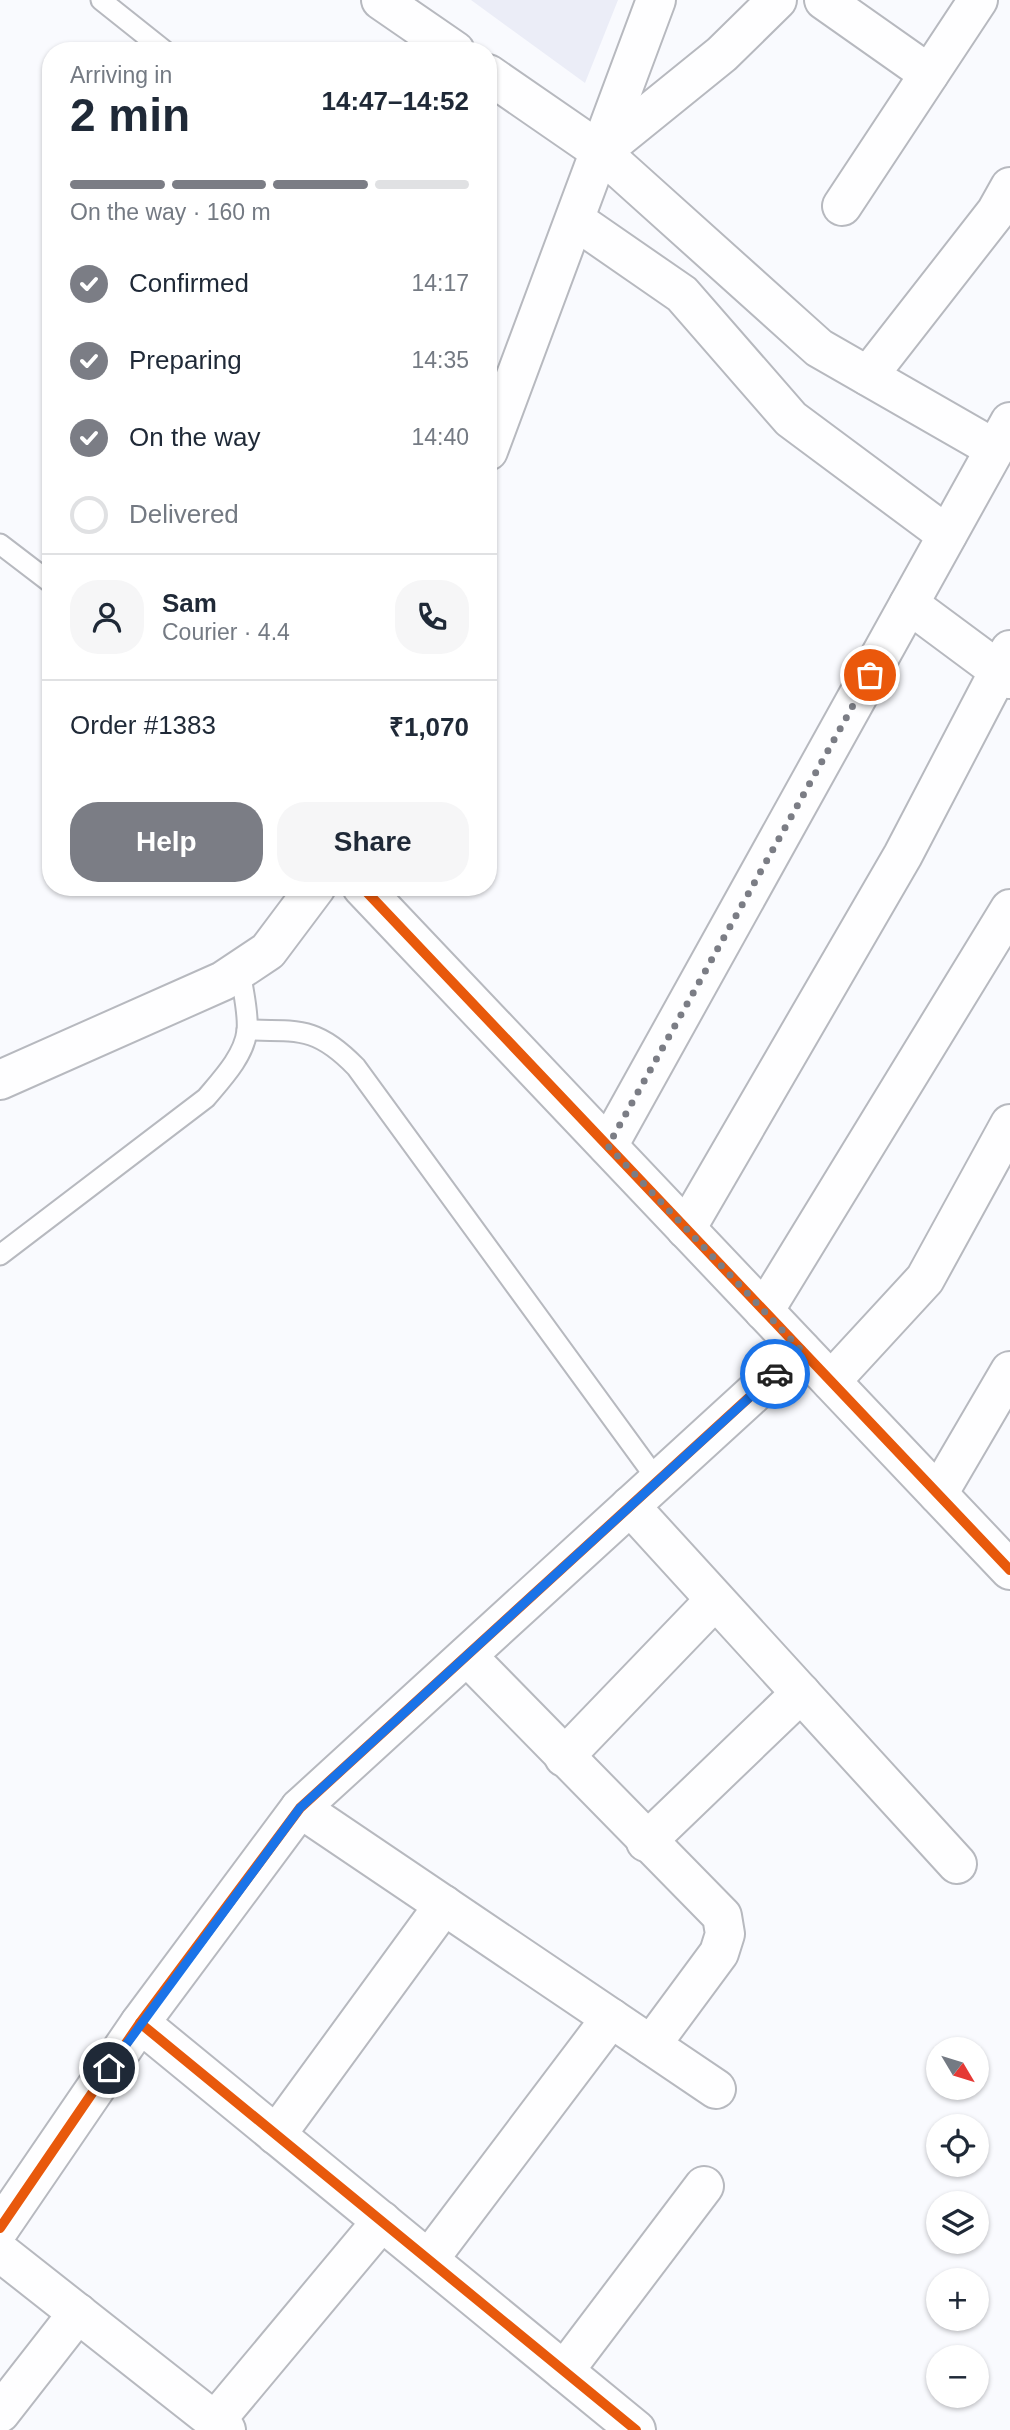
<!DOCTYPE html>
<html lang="en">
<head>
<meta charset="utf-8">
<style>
  body { margin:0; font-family:Helvetica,sans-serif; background:#f6f6f7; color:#1f2937; height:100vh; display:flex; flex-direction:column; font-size:26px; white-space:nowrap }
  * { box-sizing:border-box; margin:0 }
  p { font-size:23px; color:#747a83 }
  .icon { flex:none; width:38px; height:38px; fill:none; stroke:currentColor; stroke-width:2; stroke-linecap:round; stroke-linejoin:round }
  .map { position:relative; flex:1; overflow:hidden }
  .details { position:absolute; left:42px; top:42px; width:455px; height:854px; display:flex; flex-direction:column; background:#fff; border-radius:28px; box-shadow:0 2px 5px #0004 }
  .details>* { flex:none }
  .needle { width:46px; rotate:128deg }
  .controls { position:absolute; left:926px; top:2037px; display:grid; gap:14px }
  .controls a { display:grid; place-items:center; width:63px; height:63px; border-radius:50%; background:#fff; box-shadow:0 2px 5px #0004; font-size:35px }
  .pin { position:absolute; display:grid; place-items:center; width:60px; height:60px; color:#fff; margin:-30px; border:4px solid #fff; border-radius:50%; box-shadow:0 2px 7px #0007 }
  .courier { position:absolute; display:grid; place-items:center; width:70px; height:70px; margin:-35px; border:5px solid #1a73e8; border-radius:50%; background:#fff; color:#222; box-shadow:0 2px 9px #0007 }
  .overview em { font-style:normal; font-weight:800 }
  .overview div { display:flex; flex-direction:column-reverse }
  .overview { display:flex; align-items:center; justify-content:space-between; height:119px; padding:0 28px }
  h1 { font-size:46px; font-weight:800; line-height:52px }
  .bar { display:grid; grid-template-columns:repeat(4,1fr); gap:10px 7px; align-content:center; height:84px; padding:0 28px }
  .bar i { height:9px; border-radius:5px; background:#e0e1e3 }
  .bar .current { background:#7b7d85 }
  .bar p { grid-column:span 4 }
  .line { display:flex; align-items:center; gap:18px; padding:0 28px; border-top:2px solid #e0e1e3 }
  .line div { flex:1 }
  .round { display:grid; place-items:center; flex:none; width:74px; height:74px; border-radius:28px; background:#f6f6f7 }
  ol { padding:0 28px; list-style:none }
  li { display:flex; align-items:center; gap:21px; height:77px }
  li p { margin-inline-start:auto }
  li .icon { padding:7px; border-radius:50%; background:#7b7d85; color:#fff; stroke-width:4 }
  li:last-child { color:#747a83 }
  li i { width:38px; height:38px; border:4px solid #e0e1e3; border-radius:50% }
  .primary-button { display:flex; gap:14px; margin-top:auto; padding:14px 28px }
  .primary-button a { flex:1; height:80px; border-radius:28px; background:#7b7d85; color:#fff; font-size:28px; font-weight:800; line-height:80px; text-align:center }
  .primary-button a+a { background:#f6f6f7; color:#1f2937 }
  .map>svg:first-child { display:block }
  .built { fill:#ebedf7 }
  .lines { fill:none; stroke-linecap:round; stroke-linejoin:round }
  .service-casing { stroke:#b7b9bf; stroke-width:23 }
  .minor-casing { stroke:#b7b9bf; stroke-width:42 }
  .tertiary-casing { stroke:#b7b9bf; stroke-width:42 }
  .service { stroke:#fefeff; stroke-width:19 }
  .minor { stroke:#fefeff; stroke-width:38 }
  .tertiary { stroke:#fefeff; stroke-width:38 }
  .cycleway-casing { stroke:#fff; stroke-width:15 }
  .cycleway { stroke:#e8590c; stroke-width:10 }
  .done { stroke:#7b7d85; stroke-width:7; stroke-dasharray:0 12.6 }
  .route { stroke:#1a73e8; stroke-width:9 }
</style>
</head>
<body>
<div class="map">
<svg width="1010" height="2430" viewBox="0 0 1010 2430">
  <rect width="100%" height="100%" fill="#f9fafe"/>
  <path class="built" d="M471 0H618L585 83Z"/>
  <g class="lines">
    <g class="service-casing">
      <g id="service">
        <path d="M101 0 165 51"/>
        <path d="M0 544 51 583"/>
        <path d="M247 1030C300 1031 317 1027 356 1067L658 1481"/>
        <path d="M0 1255 206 1098C222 1079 244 1056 247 1031 249 1012 242 988 240 969"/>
      </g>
    </g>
    <g class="minor-casing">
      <g id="minor">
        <path d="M381 0 455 51"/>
        <path d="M824 0 929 74"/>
        <path d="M488 74 601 152 819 348 995 449"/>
        <path d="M601 152 722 54 777 0"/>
        <path d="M842 206 978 0"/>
        <path d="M575 220 682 294 791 419 947 535"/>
        <path d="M868 376 996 212 1010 187"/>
        <path d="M909 604 1010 679"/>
        <path d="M362 887 1010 1570"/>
        <path d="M608 1146 1010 422"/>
        <path d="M686 1229 903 855 1010 650"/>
        <path d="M764 1311 1010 909"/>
        <path d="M831 1381 925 1279 1010 1124"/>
        <path d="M938 1494 1010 1371"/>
        <path d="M630 1506 957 1864"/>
        <path d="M467 1656 722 1916 725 1934 719 1953 651 2045"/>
        <path d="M564 1757 715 1600"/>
        <path d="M300 1808 716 2089"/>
        <path d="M646 1842 801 1693"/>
        <path d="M140 2023 300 1808 801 1350"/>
        <path d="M276 2135 444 1905"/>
        <path d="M0 2228 140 2023 636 2430"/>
        <path d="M0 2252 226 2430"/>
        <path d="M429 2259 611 2018"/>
        <path d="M564 2371 704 2186"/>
        <path d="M0 2413 78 2313"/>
        <path d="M215 2421 382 2221"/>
      </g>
    </g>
    <g class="tertiary-casing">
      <g id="tertiary">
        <path d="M488 451 656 0"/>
        <path d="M0 1080 223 981 268 951 316 887"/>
      </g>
    </g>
    <use href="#service" class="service"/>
    <use href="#minor" class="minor"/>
    <use href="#tertiary" class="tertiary"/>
    <g class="cycleway-casing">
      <g id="cycleway">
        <path d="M362 887 1010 1570"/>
        <path d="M140 2023 300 1808 801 1350"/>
        <path d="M0 2228 140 2023 636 2430"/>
      </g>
    </g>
    <use href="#cycleway" class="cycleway"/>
  </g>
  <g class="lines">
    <path class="done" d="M775 1374 801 1350 608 1146 870 675"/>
    <path class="route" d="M109 2068 300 1808 775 1374"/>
  </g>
</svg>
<div class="controls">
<a><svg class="needle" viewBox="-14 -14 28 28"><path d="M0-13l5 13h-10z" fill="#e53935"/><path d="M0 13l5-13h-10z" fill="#747a83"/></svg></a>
<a><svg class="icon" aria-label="locate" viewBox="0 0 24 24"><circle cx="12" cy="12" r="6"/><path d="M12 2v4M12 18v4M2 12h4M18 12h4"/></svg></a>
<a><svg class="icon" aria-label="layers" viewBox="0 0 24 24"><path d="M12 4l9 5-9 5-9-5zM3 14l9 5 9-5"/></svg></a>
<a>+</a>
<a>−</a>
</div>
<div class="pin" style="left:870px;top:675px;background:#ea580c"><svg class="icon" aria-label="bag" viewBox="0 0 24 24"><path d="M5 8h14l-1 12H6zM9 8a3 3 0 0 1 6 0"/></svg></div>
<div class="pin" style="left:109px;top:2068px;background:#1f2937"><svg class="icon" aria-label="home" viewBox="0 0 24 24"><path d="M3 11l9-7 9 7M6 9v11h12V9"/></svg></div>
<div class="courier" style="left:775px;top:1374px"><svg class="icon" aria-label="car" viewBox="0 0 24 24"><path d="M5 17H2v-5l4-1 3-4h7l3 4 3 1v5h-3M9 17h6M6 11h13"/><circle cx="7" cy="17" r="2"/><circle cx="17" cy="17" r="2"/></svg></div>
<section class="details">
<div class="overview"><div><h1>2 min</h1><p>Arriving in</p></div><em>14:47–14:52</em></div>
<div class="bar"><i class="current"></i><i class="current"></i><i class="current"></i><i></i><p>On the way · 160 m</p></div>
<ol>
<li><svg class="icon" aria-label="check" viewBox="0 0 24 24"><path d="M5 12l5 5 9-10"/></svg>Confirmed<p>14:17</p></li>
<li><svg class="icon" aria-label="check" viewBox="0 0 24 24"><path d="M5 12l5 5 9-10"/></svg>Preparing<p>14:35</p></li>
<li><svg class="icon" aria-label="check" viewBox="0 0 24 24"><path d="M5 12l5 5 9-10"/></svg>On the way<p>14:40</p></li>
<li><i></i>Delivered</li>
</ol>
<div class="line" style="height:126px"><a class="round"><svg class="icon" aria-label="person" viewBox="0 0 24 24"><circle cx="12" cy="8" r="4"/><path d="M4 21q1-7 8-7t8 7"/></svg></a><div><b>Sam</b><p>Courier · 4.4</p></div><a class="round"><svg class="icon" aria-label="phone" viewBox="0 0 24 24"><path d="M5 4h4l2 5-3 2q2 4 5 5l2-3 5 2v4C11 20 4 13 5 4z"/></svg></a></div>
<div class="line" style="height:91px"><div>Order #1383</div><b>₹1,070</b></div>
<div class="primary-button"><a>Help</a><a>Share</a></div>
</section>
</div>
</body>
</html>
